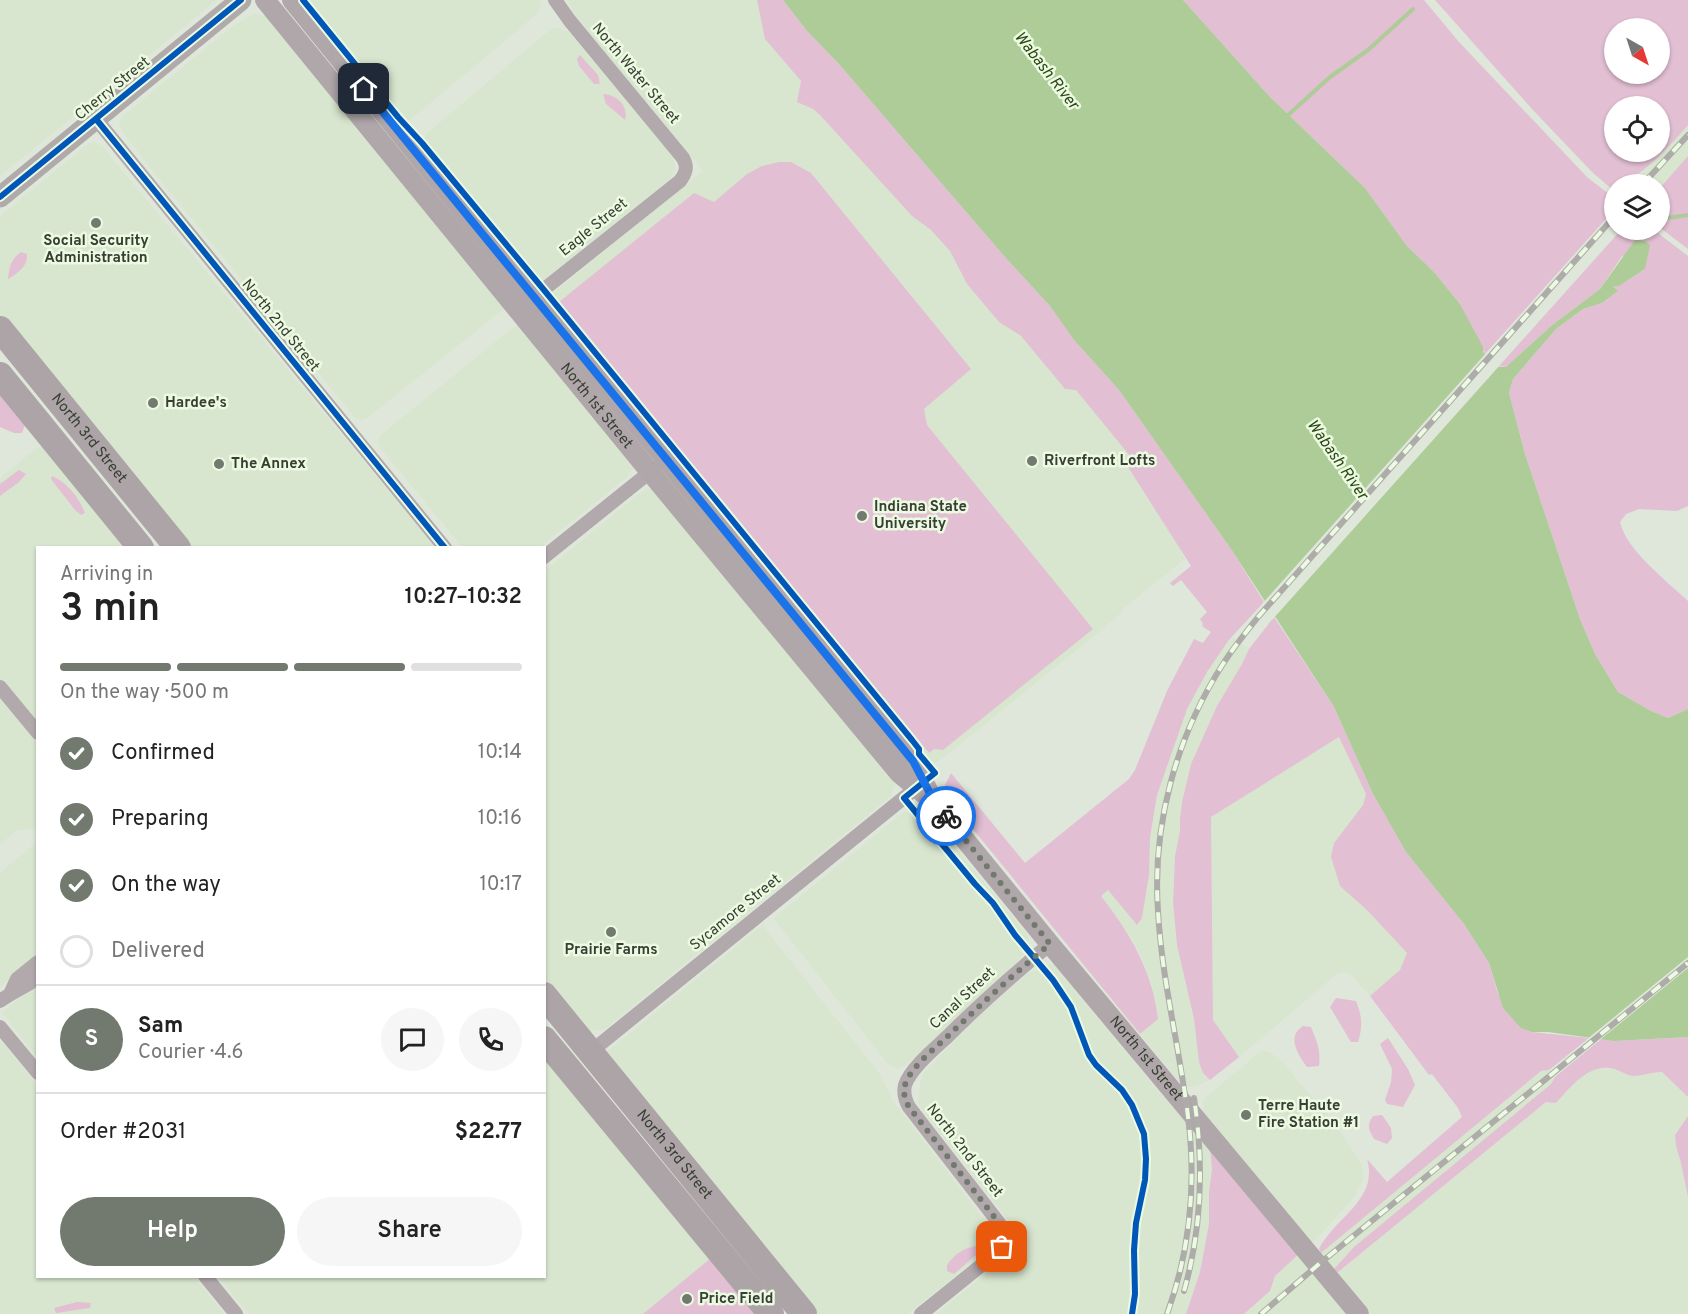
<!DOCTYPE html>
<html lang="en">
<head>
<meta charset="utf-8">
<style>
  body { margin:0; font-family:Overpass,sans-serif; background:#f6f6f6; color:#222; height:100vh; display:flex; flex-direction:column; font-size:22px; white-space:nowrap }
  * { box-sizing:border-box; margin:0 }
  p { font-size:20px; color:#767676 }
  .icon { flex:none; width:33px; height:33px; fill:none; stroke:currentColor; stroke-width:2; stroke-linecap:round; stroke-linejoin:round }
  .map { position:relative; flex:1; overflow:hidden }
  .details { position:absolute; left:36px; top:546px; width:510px; height:732px; display:flex; flex-direction:column; background:#fff; border-radius:0px; box-shadow:0 2px 4px #0004 }
  .details>* { flex:none }
  .needle { width:39px; rotate:141deg }
  .tools { position:absolute; left:1604px; top:18px; display:grid; gap:12px }
  .tools a { display:grid; place-items:center; width:66px; height:66px; border-radius:50%; background:#fff; box-shadow:0 2px 4px #0004; font-size:30px }
  .pin { position:absolute; display:grid; place-items:center; width:51px; height:51px; color:#fff; margin:-26px; border-radius:12px; box-shadow:0 3px 9px #0006 }
  .courier { position:absolute; display:grid; place-items:center; width:60px; height:60px; margin:-30px; border:4px solid #1a73e8; border-radius:50%; background:#fff; color:#222; box-shadow:0 2px 8px #0007 }
  .head em { font-style:normal; font-weight:600 }
  .head div { display:flex; flex-direction:column-reverse }
  .head { display:flex; align-items:center; justify-content:space-between; height:102px; padding:0 24px }
  h1 { font-size:39px; font-weight:600; line-height:45px }
  .bar { display:grid; grid-template-columns:repeat(4,1fr); gap:9px 6px; align-content:center; height:72px; padding:0 24px }
  .bar i { height:8px; border-radius:4px; background:#e0e0e0 }
  .bar .on { background:#72796e }
  .bar p { grid-column:span 4 }
  .line { display:flex; align-items:center; gap:15px; padding:0 24px; border-top:2px solid #e0e0e0 }
  .line div { flex:1 }
  .round { display:grid; place-items:center; flex:none; width:63px; height:63px; border-radius:32px; background:#f6f6f6 }
  ol { padding:0 24px; list-style:none }
  li { display:flex; align-items:center; gap:18px; height:66px }
  li p { margin-inline-start:auto }
  li .icon { padding:6px; border-radius:50%; background:#72796e; color:#fff; stroke-width:4 }
  li:last-child { color:#767676 }
  li i { width:33px; height:33px; border:3px solid #e0e0e0; border-radius:50% }
  .button { display:flex; gap:12px; margin-top:auto; padding:12px 24px }
  .button a { flex:1; height:69px; border-radius:36px; background:#72796e; color:#fff; font-size:24px; font-weight:600; line-height:69px; text-align:center }
  .button a+a { background:#f6f6f6; color:#222 }
  .map>svg:first-child { display:block }
  .built { fill:#d8e6cf }
  .green { fill:#e2bfd3; fill-rule:evenodd }
  .water { fill:#adcc98 }
  .pier { fill:#dfe7da }
  .lines { fill:none; stroke-linecap:round; stroke-linejoin:round }
  .stream { stroke:#adcc98; stroke-width:4 }
  .street { stroke:#b2a9ad; stroke-width:14 }
  .secondary { stroke:#b0a7aa; stroke-width:20 }
  .primary { stroke:#b1aaab; stroke-width:21 }
  .highway { stroke:#aca4a6; stroke-width:26 }
  .rail-casing { stroke:#adaca9; stroke-width:6 }
  .rail { stroke:#ebfae1; stroke-width:4; stroke-dasharray:11; stroke-linecap:butt }
  .cycleway-casing { stroke:#ebfae1; stroke-width:10 }
  .cycleway { stroke:#0057b8; stroke-width:6 }
  .done { stroke:#72796e; stroke-width:6; stroke-dasharray:0 10.8 }
  .route { stroke:#1a73e8; stroke-width:8 }
  .poi-dot { fill:#72796e; stroke:#ebfae1; stroke-width:2 }
  .labels { text-anchor:middle; dominant-baseline:central; stroke-width:5; stroke-linejoin:round; paint-order:stroke }
  .street-label { font-size:15px; fill:#383e34; stroke:#ebfae1 }
  .poi-label { font-size:15px; font-weight:bold; fill:#383e34; stroke:#ebfae1; text-anchor:start }
  .water-label { font-size:16px; font-style:italic; fill:#2d4716; stroke:#ebfae1 }
</style>
</head>
<body>
<div class="map">
<svg width="1688" height="1314" viewBox="0 0 1688 1314">
  <rect width="100%" height="100%" fill="#dfe7da"/>
  <g class="built">
    <path d="M0 0H217L0 176Z"/>
    <path d="M301 0H541L542 3 536 15 410 120 406 122 399 120Z"/>
    <path d="M567 0H757L765 39 801 81 798 102 813 109 820 115 912 216 931 230 950 251 967 284 999 322 1021 336 1065 389 1076 390 1096 413 1130 456 1185 559 1124 608 1122 612 1098 633 938 762 931 763 920 759 552 311 550 303 551 297 555 291 703 171 576 16Z"/>
    <path d="M256 14 268 17 505 308 366 419 361 420 356 419 151 169 122 131 119 126 120 120 123 116 234 25 249 16Z"/>
    <path d="M556 28 569 32 673 157 675 164V169L670 179 545 279 540 282H534L526 279 422 146 426 134 551 29Z"/>
    <path d="M1688 125V156L1659 189V184H1620L1639 175Z"/>
    <path d="M94 142 102 146 435 547H192L0 314V216L89 143Z"/>
    <path d="M518 325 634 467 627 477 540 547H462L379 446 378 441 380 436 383 433 510 330Z"/>
    <path d="M41 447H44L128 547 38 548 37 727 0 681V478L37 448Z"/>
    <path d="M650 488H653L895 778V785L891 796 606 1028 600 1030 590 1031 585 1027 545 978V571L640 493Z"/>
    <path d="M1233 637 1249 649 1243 664 1217 706 1191 764 1182 802 1180 819V831L1175 857 1173 902 1177 945 1194 1019 1199 1062 1203 1073 1210 1080 1197 1086 1190 1087 1179 1082 1140 1034 1158 1019 1156 1002 1151 983 1141 956 1131 938 1101 896 1108 890 1117 900 1142 918 1149 875 1150 838 1157 795 1171 751 1187 709 1207 672 1228 641Z"/>
    <path d="M0 698 38 744 37 826 35 828 16 831 0 844Z"/>
    <path d="M1339 737 1366 794 1363 805 1334 843 1340 886 1368 911 1407 953 1400 970 1370 996 1349 973 1344 972 1338 973 1239 1057 1213 1020 1211 817Z"/>
    <path d="M911 806 919 807 925 811 1028 935 1029 941 1026 951 1017 962 929 1044 907 1064 898 1069 888 1064 774 919 775 917Z"/>
    <path d="M37 842V957L0 987V873Z"/>
    <path d="M763 926 880 1074 892 1099 903 1114 997 1236V1240L993 1245 908 1314H818L608 1057 607 1053 609 1050 760 927Z"/>
    <path d="M1051 964 1054 965 1155 1087 1210 1148 1212 1169 1209 1192V1224L1200 1272 1186 1314H936L1005 1258 1011 1251 1015 1236 1013 1230 1007 1219 918 1104 920 1082 923 1074 970 1025 1003 994 1028 973Z"/>
    <path d="M37 983V1057L2 1013Z"/>
    <path d="M0 1040 37 1085 38 1276 194 1277 225 1314H0Z"/>
    <path d="M1261 1051 1270 1052 1283 1063 1335 1124 1361 1163 1363 1172 1362 1181 1358 1190 1350 1202 1317 1238 1313 1241H1310L1204 1114 1203 1104 1204 1099Z"/>
    <path d="M545 1055 757 1314H249L218 1277 544 1276Z"/>
    <path d="M1612 1068 1622 1073 1636 1076 1662 1072 1688 1097V1116L1675 1135 1676 1146 1681 1163 1688 1197V1314H1371L1337 1273 1546 1102 1556 1103 1577 1080 1595 1069Z"/>
    <path d="M1549 1070 1555 1077 1551 1084 1354 1247 1334 1269 1321 1253 1541 1071Z"/>
    <path d="M1299 1254 1348 1314H1244L1270 1291 1275 1276Z"/>
  </g>
  <g class="green">
    <path d="M757 0H783L807 31 838 63 1005 257 1050 306 1074 340 1119 390 1231 549 1264 602 1228 641 1207 672 1187 709 1157 795 1150 838 1149 875 1142 918 1137 925 1108 890 1101 896C1130 933 1153 972 1158 1019L1140 1034 946 796 945 785 951 773 1025 863 1129 779 1135 770 1167 691 1194 639 1203 643 1211 632 1202 626 1203 624 1200 619 1207 612 1181 580 1173 586 1170 583 1191 566 1128 467 1130 456 1076 390 1065 389 1021 336 999 322 967 284 950 251 931 230 912 216 820 115 813 109 797 102 801 81 765 39Z"/>
    <path d="M1183 0H1424L1459 42 1587 177 1614 198V210L1485 354 1460 304 1434 272 1407 246 1365 188 1270 97Z"/>
    <path d="M1435 0H1688V125C1673 142 1637 184 1614 184V191L1592 172 1532 109ZM1614 28H1659V74H1614ZM1659 106V152H1614V106Z"/>
    <path d="M580 55 598 75 600 84H594L579 66 577 59Z"/>
    <path d="M603 94C616 94 629 106 625 120L606 104Z"/>
    <path d="M1688 156V249L1659 227V189Z"/>
    <path d="M779 162H791L811 173 971 369 924 409 927 425 1093 629 943 750 934 749 929 753 697 470 694 472 666 437 668 435 559 302 694 193 714 202 747 174 762 166Z"/>
    <path d="M1621 230H1654L1688 256V506L1677 511 1639 509 1626 514 1620 522C1626 550 1667 581 1688 601V709L1668 718 1651 711 1618 692 1595 654 1580 619 1525 454 1509 393 1513 379 1556 329 1583 309 1602 303 1618 291 1611 288 1619 286 1645 269 1622 256 1600 289 1551 326 1506 367 1499 366Z"/>
    <path d="M21 252 27 254C28 266 18 273 8 279 9 267 11 259 21 252Z"/>
    <path d="M0 393 25 425 22 433H14L0 427Z"/>
    <path d="M19 470 26 474 19 482 0 496V484Z"/>
    <path d="M52 476C68 483 79 498 85 513L81 515 75 510 51 479Z"/>
    <path d="M1274 617 1334 707 1373 794 1406 852 1464 924 1489 963 1498 994 1532 1032 1589 1038 1549 1070 1541 1071 1321 1253 1319 1249C1335 1217 1379 1200 1367 1159L1387 1182 1462 1117 1458 1108 1432 1074 1429 1075 1370 996 1400 970 1407 953 1368 911 1340 886 1331 857 1334 843 1363 805 1366 794 1339 737 1211 817 1213 1020 1239 1057 1210 1080 1203 1073 1199 1062 1194 1019 1177 945 1173 902 1175 856 1180 831V819L1182 802 1191 764 1217 706 1242 664 1249 649Z"/>
    <path d="M1336 998 1356 1001C1362 1017 1363 1025 1358 1042H1351L1330 1007Z"/>
    <path d="M1303 1026 1311 1027C1317 1042 1321 1050 1319 1066L1307 1067C1298 1054 1286 1037 1303 1026Z"/>
    <path d="M1688 1037V1097L1662 1072C1652 1072 1642 1076 1633 1076 1625 1075 1618 1069 1610 1068 1587 1065 1570 1088 1556 1103L1546 1102 1337 1273 1334 1269 1354 1247 1551 1084 1555 1077 1601 1039 1614 1041Z"/>
    <path d="M1388 1038 1408 1069 1415 1085 1403 1107 1387 1104 1385 1100 1391 1082 1392 1069 1380 1044Z"/>
    <path d="M1382 1115 1391 1128 1392 1138 1387 1144 1374 1139C1369 1130 1366 1126 1373 1116Z"/>
    <path d="M1688 1116V1197L1681 1163 1676 1146 1675 1135Z"/>
    <path d="M1210 1148 1299 1254 1275 1276 1270 1291 1244 1314H1186L1200 1272 1209 1224V1192L1212 1169Z"/>
    <path d="M981 1245 983 1249 954 1274 947 1271V1265C956 1252 966 1247 981 1245Z"/>
    <path d="M711 1258 757 1314H643Z"/>
    <path d="M77 1302 91 1303 90 1308 56 1313 54 1308Z"/>
  </g>
  <path class="water" d="M783 0H1183L1270 97 1365 188 1407 246 1434 272 1460 304 1483 347V352L1500 367H1506L1551 326 1600 289 1635 240 1645 241 1650 245 1645 269 1619 286 1613 287 1618 291 1602 303 1583 309 1556 329 1513 379 1509 393 1525 454 1580 619 1595 654 1618 692 1651 711 1668 718 1688 709V1037L1614 1041 1548 1032H1532L1521 1028 1503 1008 1489 963 1464 924 1406 852 1373 794 1334 707 1231 549 1119 390 1074 340 1050 306 1005 257 838 63 807 31Z"/>
  <g class="pier">
    <path d="M1487 352 1501 364 1272 620 1262 604Z"/>
    <path d="M1688 957V968L1601 1039 1598 1042 1586 1040Z"/>
  </g>
  <g class="lines">
    <g class="stream">
      <path d="M1286 117 1330 77 1368 50 1413 9"/>
      <path d="M1668 218 1688 215"/>
    </g>
    <g class="street">
      <path d="M96 119 445 548"/>
      <path d="M528 302 680 181C686 173 688 167 683 158L570 21 555 0"/>
      <path d="M544 557 655 468"/>
      <path d="M0 687 38 733"/>
      <path d="M11 992 17 979 38 962"/>
      <path d="M0 1001C12 992 25 987 38 978"/>
      <path d="M0 1027 38 1073"/>
      <path d="M588 1054 922 783"/>
      <path d="M205 1276 236 1314"/>
      <path d="M921 1314 999 1251C1006 1241 1006 1233 999 1223L909 1107C905 1100 903 1094 905 1085 911 1068 934 1049 947 1037 980 1004 1014 974 1050 944"/>
    </g>
    <g class="secondary">
      <path id="s1" d="M265 0 650 472 899 773 935 803 1050 944 1359 1314"/>
      <path d="M292 0 533 298 913 761 931 796"/>
    </g>
    <path class="primary" d="M0 197 241 0"/>
    <g class="highway">
      <path id="s2" d="M0 329 178 548"/>
      <path d="M0 375 141 548"/>
      <path id="s3" d="M544 995 804 1314"/>
      <path d="M544 1039 771 1314"/>
    </g>
    <g class="rail-casing">
      <g id="rail">
        <path d="M1643 184 1688 135"/>
        <path d="M1184 1291C1202 1228 1204 1163 1194 1098"/>
        <path d="M1167 1314C1188 1257 1195 1195 1190 1135 1183 1060 1162 986 1158 911 1152 825 1176 737 1223 664 1233 648 1246 632 1258 617L1614 217"/>
        <path d="M1261 1314 1319 1264 1688 963"/>
      </g>
    </g>
    <use href="#rail" class="rail"/>
    <g class="cycleway-casing">
      <g id="cycleway">
        <path d="M303 0 398 117 422 143 544 290 912 740 919 749V754L935 773 904 798 975 884 993 903 1015 935 1053 980 1071 1007 1089 1055 1096 1065 1122 1090 1132 1105 1144 1134 1146 1159 1145 1180 1136 1223 1134 1250 1135 1294 1132 1314"/>
        <path d="M96 119 445 548"/>
        <path d="M0 197 241 0"/>
      </g>
    </g>
    <use href="#cycleway" class="cycleway"/>
  </g>
  <g class="lines">
    <path class="done" d="M946 816 1050 944C1014 974 980 1005 947 1037 934 1049 910 1068 905 1085 903 1094 905 1100 909 1107L999 1223C1004 1231 1006 1238 1002 1247"/>
    <path class="route" d="M364 89 913 761 935 803 946 816"/>
  </g>
  <g class="poi-dot">
    <circle cx="96" cy="223" r="6"/>
    <circle cx="153" cy="403" r="6"/>
    <circle cx="1032" cy="461" r="6"/>
    <circle cx="219" cy="464" r="6"/>
    <circle cx="862" cy="516" r="6"/>
    <circle cx="611" cy="932" r="6"/>
    <circle cx="1246" cy="1115" r="6"/>
    <circle cx="687" cy="1299" r="6"/>
  </g>
  <g class="labels">
    <g class="street-label">
      <text transform="translate(635 74) rotate(50)">North Water Street</text>
      <text transform="translate(113 89) rotate(-39)">Cherry Street</text>
      <text transform="translate(594 228) rotate(-39)">Eagle Street</text>
      <text transform="translate(280 326) rotate(51)">North 2nd Street</text>
      <text stroke="none"><textPath href="#s1" startOffset="524">North 1st Street</textPath></text>
      <text stroke="none"><textPath href="#s2" startOffset="141">North 3rd Street</textPath></text>
      <text transform="translate(736 913) rotate(-39)">Sycamore Street</text>
      <text transform="translate(963 999) rotate(-43)">Canal Street</text>
      <text stroke="none"><textPath href="#s1" startOffset="1378">North 1st Street</textPath></text>
      <text transform="translate(964 1151) rotate(52)">North 2nd Street</text>
      <text stroke="none"><textPath href="#s3" startOffset="206">North 3rd Street</textPath></text>
    </g>
    <g class="poi-label">
      <text x="96" y="241" text-anchor="middle">Social Security<tspan x="96" dy="17">Administration</tspan></text>
      <text x="165" y="403">Hardee's</text>
      <text x="1044" y="461">Riverfront Lofts</text>
      <text x="231" y="464">The Annex</text>
      <text x="874" y="507">Indiana State<tspan x="874" dy="17">University</tspan></text>
      <text x="611" y="950" text-anchor="middle">Prairie Farms</text>
      <text x="1258" y="1106">Terre Haute<tspan x="1258" dy="17">Fire Station #1</tspan></text>
      <text x="699" y="1299">Price Field</text>
    </g>
    <g class="water-label">
      <text transform="translate(1046 71) rotate(52)">Wabash River</text>
      <text transform="translate(1337 460) rotate(55)">Wabash River</text>
    </g>
  </g>
</svg>
<div class="tools">
<a><svg class="needle" viewBox="-14 -14 28 28"><path d="M0-13l5 13h-10z" fill="#e53935"/><path d="M0 13l5-13h-10z" fill="#767676"/></svg></a>
<a><svg class="icon" aria-label="locate" viewBox="0 0 24 24"><circle cx="12" cy="12" r="6"/><path d="M12 2v4M12 18v4M2 12h4M18 12h4"/></svg></a>
<a><svg class="icon" aria-label="layers" viewBox="0 0 24 24"><path d="M12 4l9 5-9 5-9-5zM3 14l9 5 9-5"/></svg></a>
</div>
<div class="pin" style="left:1002px;top:1247px;background:#ea580c"><svg class="icon" aria-label="bag" viewBox="0 0 24 24"><path d="M5 8h14l-1 12H6zM9 8a3 3 0 0 1 6 0"/></svg></div>
<div class="pin" style="left:364px;top:89px;background:#1f2937"><svg class="icon" aria-label="home" viewBox="0 0 24 24"><path d="M3 11l9-7 9 7M6 9v11h12V9"/></svg></div>
<div class="courier" style="left:946px;top:816px"><svg class="icon" aria-label="bike" viewBox="0 0 24 24"><circle cx="6" cy="16" r="4"/><circle cx="18" cy="16" r="4"/><path d="M6 16l4-8h5l3 8M10 8l3 8H6M13 5h3"/></svg></div>
<section class="details">
<div class="head"><div><h1>3 min</h1><p>Arriving in</p></div><em>10:27–10:32</em></div>
<div class="bar"><i class="on"></i><i class="on"></i><i class="on"></i><i></i><p>On the way · 500 m</p></div>
<ol>
<li><svg class="icon" aria-label="check" viewBox="0 0 24 24"><path d="M5 12l5 5 9-10"/></svg>Confirmed<p>10:14</p></li>
<li><svg class="icon" aria-label="check" viewBox="0 0 24 24"><path d="M5 12l5 5 9-10"/></svg>Preparing<p>10:16</p></li>
<li><svg class="icon" aria-label="check" viewBox="0 0 24 24"><path d="M5 12l5 5 9-10"/></svg>On the way<p>10:17</p></li>
<li><i></i>Delivered</li>
</ol>
<div class="line" style="height:108px"><b class="round" style="background:#72796e;color:#fff">S</b><div><b>Sam</b><p>Courier · 4.6</p></div><a class="round"><svg class="icon" aria-label="chat" viewBox="0 0 24 24"><path d="M4 5h16v11H9l-5 4z"/></svg></a><a class="round"><svg class="icon" aria-label="phone" viewBox="0 0 24 24"><path d="M5 4h4l2 5-3 2q2 4 5 5l2-3 5 2v4C11 20 4 13 5 4z"/></svg></a></div>
<div class="line" style="height:78px"><div>Order #2031</div><b>$22.77</b></div>
<div class="button"><a>Help</a><a>Share</a></div>
</section>
</div>
</body>
</html>
